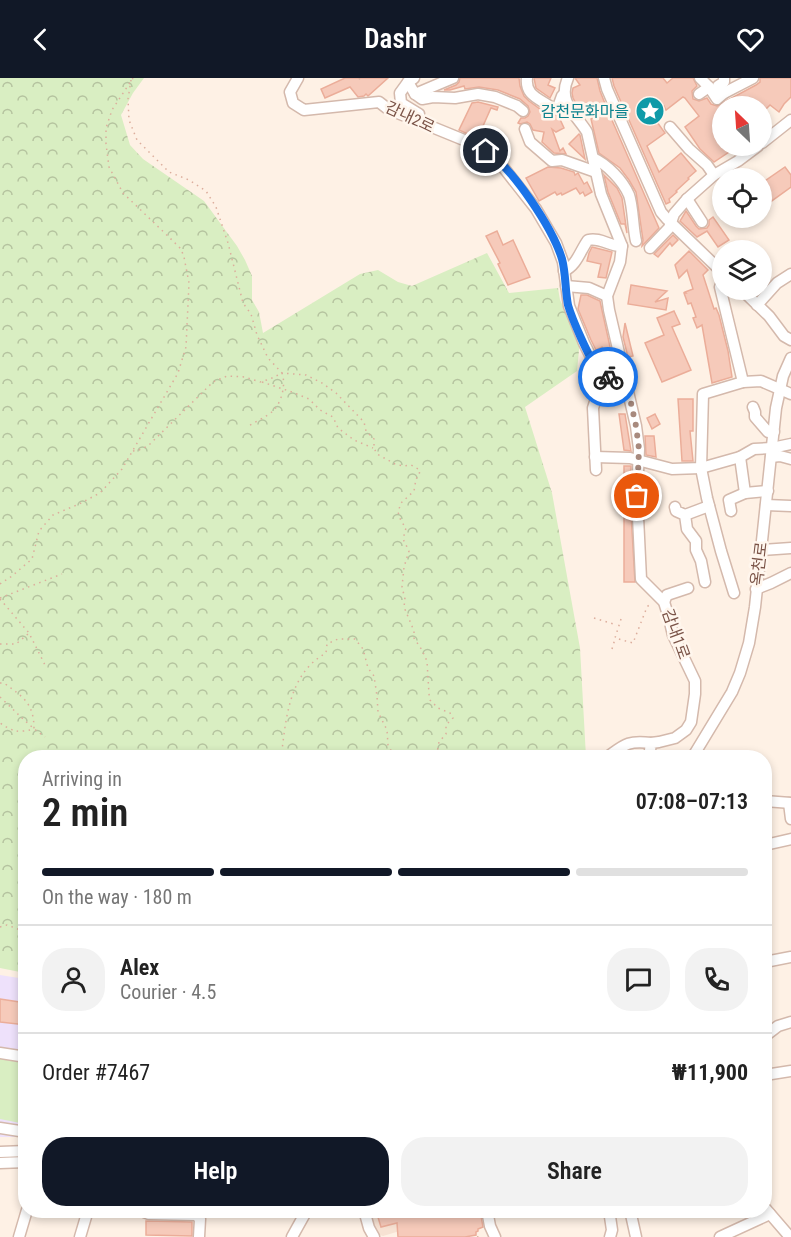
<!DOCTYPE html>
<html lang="en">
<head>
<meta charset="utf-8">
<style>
  body { margin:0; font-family:"Roboto Condensed","Noto Sans KR",sans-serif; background:#f2f2f2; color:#222; height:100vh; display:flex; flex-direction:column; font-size:22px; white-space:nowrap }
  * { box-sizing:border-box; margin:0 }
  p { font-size:20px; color:#767676 }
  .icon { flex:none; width:33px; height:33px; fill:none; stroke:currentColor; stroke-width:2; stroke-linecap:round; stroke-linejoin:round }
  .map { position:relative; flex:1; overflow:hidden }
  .drawer { position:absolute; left:18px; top:672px; width:754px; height:468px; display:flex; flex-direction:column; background:#fff; border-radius:24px; box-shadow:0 3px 9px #0003 }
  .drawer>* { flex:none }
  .needle { width:39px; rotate:335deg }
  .controls { position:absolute; left:712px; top:18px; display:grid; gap:12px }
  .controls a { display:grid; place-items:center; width:60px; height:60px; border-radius:50%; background:#fff; box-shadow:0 3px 9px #0003; font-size:30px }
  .pin { position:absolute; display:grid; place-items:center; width:51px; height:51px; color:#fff; margin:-26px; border:3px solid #fff; border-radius:50%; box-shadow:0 2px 6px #0007 }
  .courier { position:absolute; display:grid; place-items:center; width:60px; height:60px; margin:-30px; border:4px solid #1a73e8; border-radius:50%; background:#fff; color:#222; box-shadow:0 2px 8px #0007 }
  .headline em { font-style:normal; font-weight:600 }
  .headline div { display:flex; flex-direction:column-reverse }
  .headline { display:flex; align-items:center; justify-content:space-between; height:102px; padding:0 24px }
  h1 { font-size:39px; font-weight:600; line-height:45px }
  .bar { display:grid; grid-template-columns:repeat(4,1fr); gap:9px 6px; align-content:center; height:72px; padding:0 24px }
  .bar i { height:8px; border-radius:4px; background:#e0e0e0 }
  .bar .active { background:#111827 }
  .bar p { grid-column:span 4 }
  .line { display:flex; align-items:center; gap:15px; padding:0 24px; border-top:2px solid #e0e0e0 }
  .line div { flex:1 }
  .round { display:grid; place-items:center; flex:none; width:63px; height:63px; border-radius:24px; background:#f2f2f2 }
  .action { display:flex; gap:12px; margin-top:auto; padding:12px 24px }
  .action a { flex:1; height:69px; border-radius:24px; background:#111827; color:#fff; font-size:24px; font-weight:600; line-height:69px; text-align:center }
  .action a+a { background:#f2f2f2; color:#222 }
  header { display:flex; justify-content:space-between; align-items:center; height:78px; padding:0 24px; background:#111827; color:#fff; font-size:27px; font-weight:600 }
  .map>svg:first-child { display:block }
  .residential { fill:#f7e2d3 }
  .education { fill:#eee1fb }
  .forest { fill:url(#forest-crowns) }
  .garden { fill:#d9eec2 }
  .building { fill:#f6caba; stroke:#ebad99; stroke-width:1.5 }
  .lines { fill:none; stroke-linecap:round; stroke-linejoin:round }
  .minor-casing { stroke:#d4b9ac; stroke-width:13 }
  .path { stroke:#dcad9c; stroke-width:1.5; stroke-dasharray:1.5 4.5; stroke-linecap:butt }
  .minor { stroke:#fff; stroke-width:10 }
  .done { stroke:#a88a7e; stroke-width:6; stroke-dasharray:0 10.8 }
  .route { stroke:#1a73e8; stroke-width:8 }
  .labels { text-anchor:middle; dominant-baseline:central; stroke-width:5; stroke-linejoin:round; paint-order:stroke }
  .culture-label { font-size:16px; fill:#0d838f; stroke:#fff6ed; text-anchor:end }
  .street-label { font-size:16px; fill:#7a5347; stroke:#fff6ed }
</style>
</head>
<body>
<header><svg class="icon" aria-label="back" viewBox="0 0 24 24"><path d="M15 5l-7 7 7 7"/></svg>Dashr<svg class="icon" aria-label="heart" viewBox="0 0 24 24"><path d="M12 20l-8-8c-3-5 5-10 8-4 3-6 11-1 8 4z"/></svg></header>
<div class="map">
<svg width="791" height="1159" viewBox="0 0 791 1159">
  <defs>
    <pattern id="forest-crowns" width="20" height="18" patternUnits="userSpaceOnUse" patternTransform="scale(1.5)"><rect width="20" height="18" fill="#d9eec2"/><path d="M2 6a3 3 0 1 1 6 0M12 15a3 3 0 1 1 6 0" fill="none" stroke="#b5c39f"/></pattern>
  </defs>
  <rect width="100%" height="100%" fill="#fef1e5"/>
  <path class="residential" d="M367 1133H450V1138L383 1158 378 1156 373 1149Z"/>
  <path class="education" d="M0 897 25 901V1059H0Z"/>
  <path class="forest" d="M0 0H144L133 15 121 37 130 67 143 81 204 123 237 168 245 182 252 198V222L259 234 263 255 360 196 378 192 398 204 412 208 487 175 509 215 558 210 560 222 580 262 577 293 525 329 552 415 580 570 586 679 26 680 25 895 0 890Z"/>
  <path class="garden" d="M0 980 25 984V1046L0 1041Z"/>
  <g class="building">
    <path d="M345 0H388L368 18 366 16 364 18 358 19 350 9 325 20 321 11Z"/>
    <path d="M460 0H519L520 8 524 18 529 23 544 34 543 38 547 35 553 37H558L564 50 556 54 552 51 560 73 563 70 566 76 554 75 542 64 544 54 533 52 530 46 527 44 520 46 518 45 521 40H525L528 38 530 34 528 28 520 21 498 12 479 9 465 11 464 8 450 12H444L456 7 459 4Z"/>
    <path d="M534 0H551L548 7 555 10 550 20 536 10Z"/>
    <path d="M575 0H597L600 13 608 33 659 150 643 167 642 168 643 162 636 114 629 102 620 90 599 75 591 41 598 34 589 38 585 28 579 31 573 20 572 15 573 10 580 7Z"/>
    <path d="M612 0H663L667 5 673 0H693L697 8 692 13 693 21 699 23 707 20 711 26 717 28 756 7 760 4V0H791V19L784 26 779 34 770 27 762 35V28H723V68H738L714 84 700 71 685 49 699 38 685 20 683 19 666 32 664 28 652 37 665 55 647 68 659 94 681 75 696 93 688 100 689 101 676 113 677 114 669 121 670 124 666 126 614 8Z"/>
    <path d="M478 24 498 29 497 32 491 30 479 57 474 54 472 58 459 52 472 25Z"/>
    <path d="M579 56 580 57 585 81 569 66Z"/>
    <path d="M548 89 561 90 574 94 575 97 578 95 584 106 587 104 592 114 585 118 583 114 580 116 576 110 562 117 561 115 557 117 555 114 539 123 526 100Z"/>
    <path d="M785 89 791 97V109L762 130V105Z"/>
    <path d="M604 97 617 110 622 120 627 155 625 146H621L608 114Z"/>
    <path d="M686 133 696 148 699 151 707 150 709 147V142L713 139 729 162 718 169 707 153 697 159 680 143Z"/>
    <path d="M497 153 503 167 513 162 530 199 508 207 498 186 500 185 486 158Z"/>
    <path d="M673 157 678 162 672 168 670 165 658 179 654 176Z"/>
    <path d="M592 169 612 174 606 200 598 199 601 186 587 183 589 175Z"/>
    <path d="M689 173 708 192 703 197 714 231 716 230 719 237 728 273 732 299 712 305 702 247 697 250 693 240 696 239 691 225 688 226 684 215H686L685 214 693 211 687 192 679 200 675 187Z"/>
    <path d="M631 207 667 213 655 224 668 220 666 232 628 226Z"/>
    <path d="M581 217H587L600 223 614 287 607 289 602 269 596 272 591 262 578 231Z"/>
    <path d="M674 233 680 246 672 249 691 292 662 304 645 265 664 257 657 240Z"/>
    <path d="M625 245 633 278 628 279 623 259Z"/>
    <path d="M678 321H693V353H690L693 383H682Z"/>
    <path d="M619 336H625L631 373 624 372Z"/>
    <path d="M655 336 660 346 652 351 647 340Z"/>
    <path d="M645 358H654L656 379 646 377Z"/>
    <path d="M624 388H631L630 418 635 504H624Z"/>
    <path d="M0 921 26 925V947L0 944Z"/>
    <path d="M389 1132H480L483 1149 478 1151V1153L476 1154V1157L465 1159H398L397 1145 381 1149 377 1136Z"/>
    <path d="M146 1143 192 1144V1158L146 1157Z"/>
  </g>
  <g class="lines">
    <g class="minor-casing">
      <g id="minor">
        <path d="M298 0 290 14 293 25 304 32 379 24 388 31 464 62 496 80 536 131 556 165 563 184 569 228 584 265 596 289 606 298 616 303 626 302"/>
        <path d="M414 0 408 4 400 15 401 25 419 36V44"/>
        <path d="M527 0C525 17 538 20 551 29L555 30 558 29 562 18 564 16"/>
        <path d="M568 0C557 24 576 36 587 54L601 116 622 168 620 184 607 218 609 232 636 348 639 371 637 418 641 501 664 524 669 540 673 557 695 603V616L691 644 686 652 675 660 659 664 651 665 649 680"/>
        <path d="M604 0 607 11 661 134 667 141 723 195"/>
        <path d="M724 0V4L718 8 724 15"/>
        <path d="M408 4 415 16 422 21 433 19 455 20 478 16 495 19 517 28 523 33"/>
        <path d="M709 9 717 21 724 15 753 0"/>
        <path d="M415 16 453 0"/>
        <path d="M699 16 709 9 700 0"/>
        <path d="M670 49 689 71 707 87 714 97"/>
        <path d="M525 51 530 64 552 83 562 82 596 94"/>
        <path d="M762 65 791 42"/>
        <path d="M593 80C607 86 623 103 629 117 633 128 633 151 636 163"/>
        <path d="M687 121 702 144"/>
        <path d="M650 170 669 150 674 136 687 121 714 97 738 83 758 68"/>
        <path d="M564 193C577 187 580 173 588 162 601 159 610 169 622 168"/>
        <path d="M723 202 720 209 743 304"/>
        <path d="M566 208 589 210 607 218"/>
        <path d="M742 212 769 238 784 258 791 262"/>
        <path d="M757 227 777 205 791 196"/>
        <path d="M753 329 755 334V339L768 354H774"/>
        <path d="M595 379 630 380 672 391 701 390 740 379 754 371 772 370 791 366"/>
        <path d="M740 379 745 415"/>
        <path d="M771 379 780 378 791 381"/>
        <path d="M596 392 593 330 604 296"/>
        <path d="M766 427 791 428"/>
        <path d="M675 429 676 433 685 437 687 451 696 463V472L701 483 705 504"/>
        <path d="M731 433 729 422 745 415 768 413"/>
        <path d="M685 437 709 428"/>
        <path d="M761 472 791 470"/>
        <path d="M756 511 771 505 791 495"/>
        <path d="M734 515 721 473 707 420 701 390 703 316 743 304 761 303 791 316"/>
        <path d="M664 524 667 517 688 510"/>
        <path d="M606 680C624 667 627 662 651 665"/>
        <path d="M692 680 732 614 740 595 749 565 755 529 776 330 783 298 791 280"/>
        <path d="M765 723 791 725"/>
        <path d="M789 725 791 741"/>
        <path d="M765 767 791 761"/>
        <path d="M765 884 791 879"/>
        <path d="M765 958 778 948 791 944"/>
        <path d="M0 975 26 979"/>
        <path d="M765 997 791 993"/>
        <path d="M0 1050 26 1054"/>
        <path d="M0 1074 26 1073"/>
        <path d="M0 1085 26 1084"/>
        <path d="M765 1130 790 1159"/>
        <path d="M139 1132 149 1136 196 1137 200 1141 199 1159"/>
        <path d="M364 1132 369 1150 374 1159"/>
        <path d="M487 1132 490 1148 495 1159"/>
        <path d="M609 1132 612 1152 610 1159"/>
        <path d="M630 1132 636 1159"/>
        <path d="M19 1159 27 1132"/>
        <path d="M80 1159 88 1132"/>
        <path d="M292 1159 307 1132"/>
        <path d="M720 1159 770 1136"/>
      </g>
    </g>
    <g class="path">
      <path d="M359 0 362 5"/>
      <path d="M131 2 128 21 129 42 137 62 169 94 189 102 206 113 216 129 228 165 243 225 251 236 257 257 268 280 282 295 306 297 322 305 336 315 364 344 366 353 374 361V370L377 376 395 386 403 388 411 387 420 392 419 397 416 401 414 413 401 425 398 434 401 443 406 450 403 461 409 473 404 489 402 509 405 521 404 529 414 553V560L422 572 427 583 429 616 430 622 438 630 450 635 453 640 446 647V656L439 664 436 680"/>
      <path d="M262 304 292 314 309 321 320 332 333 339 338 350 354 362 373 370"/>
      <path d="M133 373 139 372 148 368 213 304 227 298 245 299 260 304 270 301 282 295C286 306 282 324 273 333 266 339 255 344 247 349"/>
      <path d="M0 506 12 498 32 481 39 453 53 437 79 426 100 415 122 391 178 295 186 269 189 205 184 179 181 171 173 163 123 115 109 89 106 66V50L112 32 133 0"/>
      <path d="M0 520 62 496"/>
      <path d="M0 521 29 555 45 587"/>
      <path d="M594 540 617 547"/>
      <path d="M621 541 615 560 633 565 647 529 651 525"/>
      <path d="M0 566H16L28 556"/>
      <path d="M612 571 615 561"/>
      <path d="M0 605H4C23 619 34 625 34 651 17 655 14 654 0 645"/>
      <path d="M0 619C15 633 28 647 45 659"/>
      <path d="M281 680C286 642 288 596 326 575L327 566 338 561H355L363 571 368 590 374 598 377 618 378 634 387 652 388 667 393 676V680"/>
      <path d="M0 849 7 847 26 854"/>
      <path d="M465 1132V1139L477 1136"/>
      <path d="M477 1159 482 1158"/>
    </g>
    <use href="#minor" class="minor"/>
  </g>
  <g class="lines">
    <path class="done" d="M608 299 616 303 626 302 636 348 639 371 637 418"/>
    <path class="route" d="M486 73C513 90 553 151 562 181 566 196 565 212 568 227 572 241 589 280 597 290 600 293 604 296 608 299"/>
  </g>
  <defs>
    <g id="sight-disc" transform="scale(1.5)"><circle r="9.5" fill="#0f9aa8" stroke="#fff6ed"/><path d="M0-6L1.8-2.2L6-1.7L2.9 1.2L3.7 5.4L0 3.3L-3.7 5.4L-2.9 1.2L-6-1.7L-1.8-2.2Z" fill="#fff"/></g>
  </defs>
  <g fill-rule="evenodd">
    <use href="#sight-disc" x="650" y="33"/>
  </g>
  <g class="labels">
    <g class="culture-label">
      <text x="629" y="33">감천문화마을</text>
    </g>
    <g class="street-label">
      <text transform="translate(410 39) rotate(25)">감내2로</text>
      <text transform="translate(759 486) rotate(-83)">옥천로</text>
      <text transform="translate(676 556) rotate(70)">감내1로</text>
    </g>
  </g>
</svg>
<div class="controls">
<a><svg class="needle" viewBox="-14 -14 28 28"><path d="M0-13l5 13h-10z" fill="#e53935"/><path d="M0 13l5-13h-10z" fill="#767676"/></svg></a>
<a><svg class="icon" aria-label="locate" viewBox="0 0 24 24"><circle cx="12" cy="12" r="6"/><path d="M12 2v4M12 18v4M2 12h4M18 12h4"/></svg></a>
<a><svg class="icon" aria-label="layers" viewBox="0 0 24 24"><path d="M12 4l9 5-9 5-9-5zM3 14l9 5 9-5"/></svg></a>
</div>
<div class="pin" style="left:637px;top:418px;background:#ea580c"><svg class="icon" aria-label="bag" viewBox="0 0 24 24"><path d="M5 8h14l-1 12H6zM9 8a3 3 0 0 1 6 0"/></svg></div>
<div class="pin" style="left:486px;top:73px;background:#1f2937"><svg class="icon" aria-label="home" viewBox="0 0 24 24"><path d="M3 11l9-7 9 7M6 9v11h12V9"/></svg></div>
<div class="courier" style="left:608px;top:299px"><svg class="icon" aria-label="bike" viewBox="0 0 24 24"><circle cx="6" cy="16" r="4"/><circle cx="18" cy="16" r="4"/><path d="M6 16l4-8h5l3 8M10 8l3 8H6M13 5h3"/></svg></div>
<section class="drawer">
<div class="headline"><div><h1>2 min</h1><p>Arriving in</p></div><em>07:08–07:13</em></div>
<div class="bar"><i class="active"></i><i class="active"></i><i class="active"></i><i></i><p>On the way · 180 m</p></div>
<div class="line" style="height:108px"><a class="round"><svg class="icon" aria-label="person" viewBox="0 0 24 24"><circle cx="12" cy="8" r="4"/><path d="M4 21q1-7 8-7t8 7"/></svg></a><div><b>Alex</b><p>Courier · 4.5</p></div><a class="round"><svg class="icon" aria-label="chat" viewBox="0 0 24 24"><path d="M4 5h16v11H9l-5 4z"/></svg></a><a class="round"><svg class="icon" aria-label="phone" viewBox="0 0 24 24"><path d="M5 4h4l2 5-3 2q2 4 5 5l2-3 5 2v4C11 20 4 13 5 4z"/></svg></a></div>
<div class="line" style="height:78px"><div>Order #7467</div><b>₩11,900</b></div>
<div class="action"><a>Help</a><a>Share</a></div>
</section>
</div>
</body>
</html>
